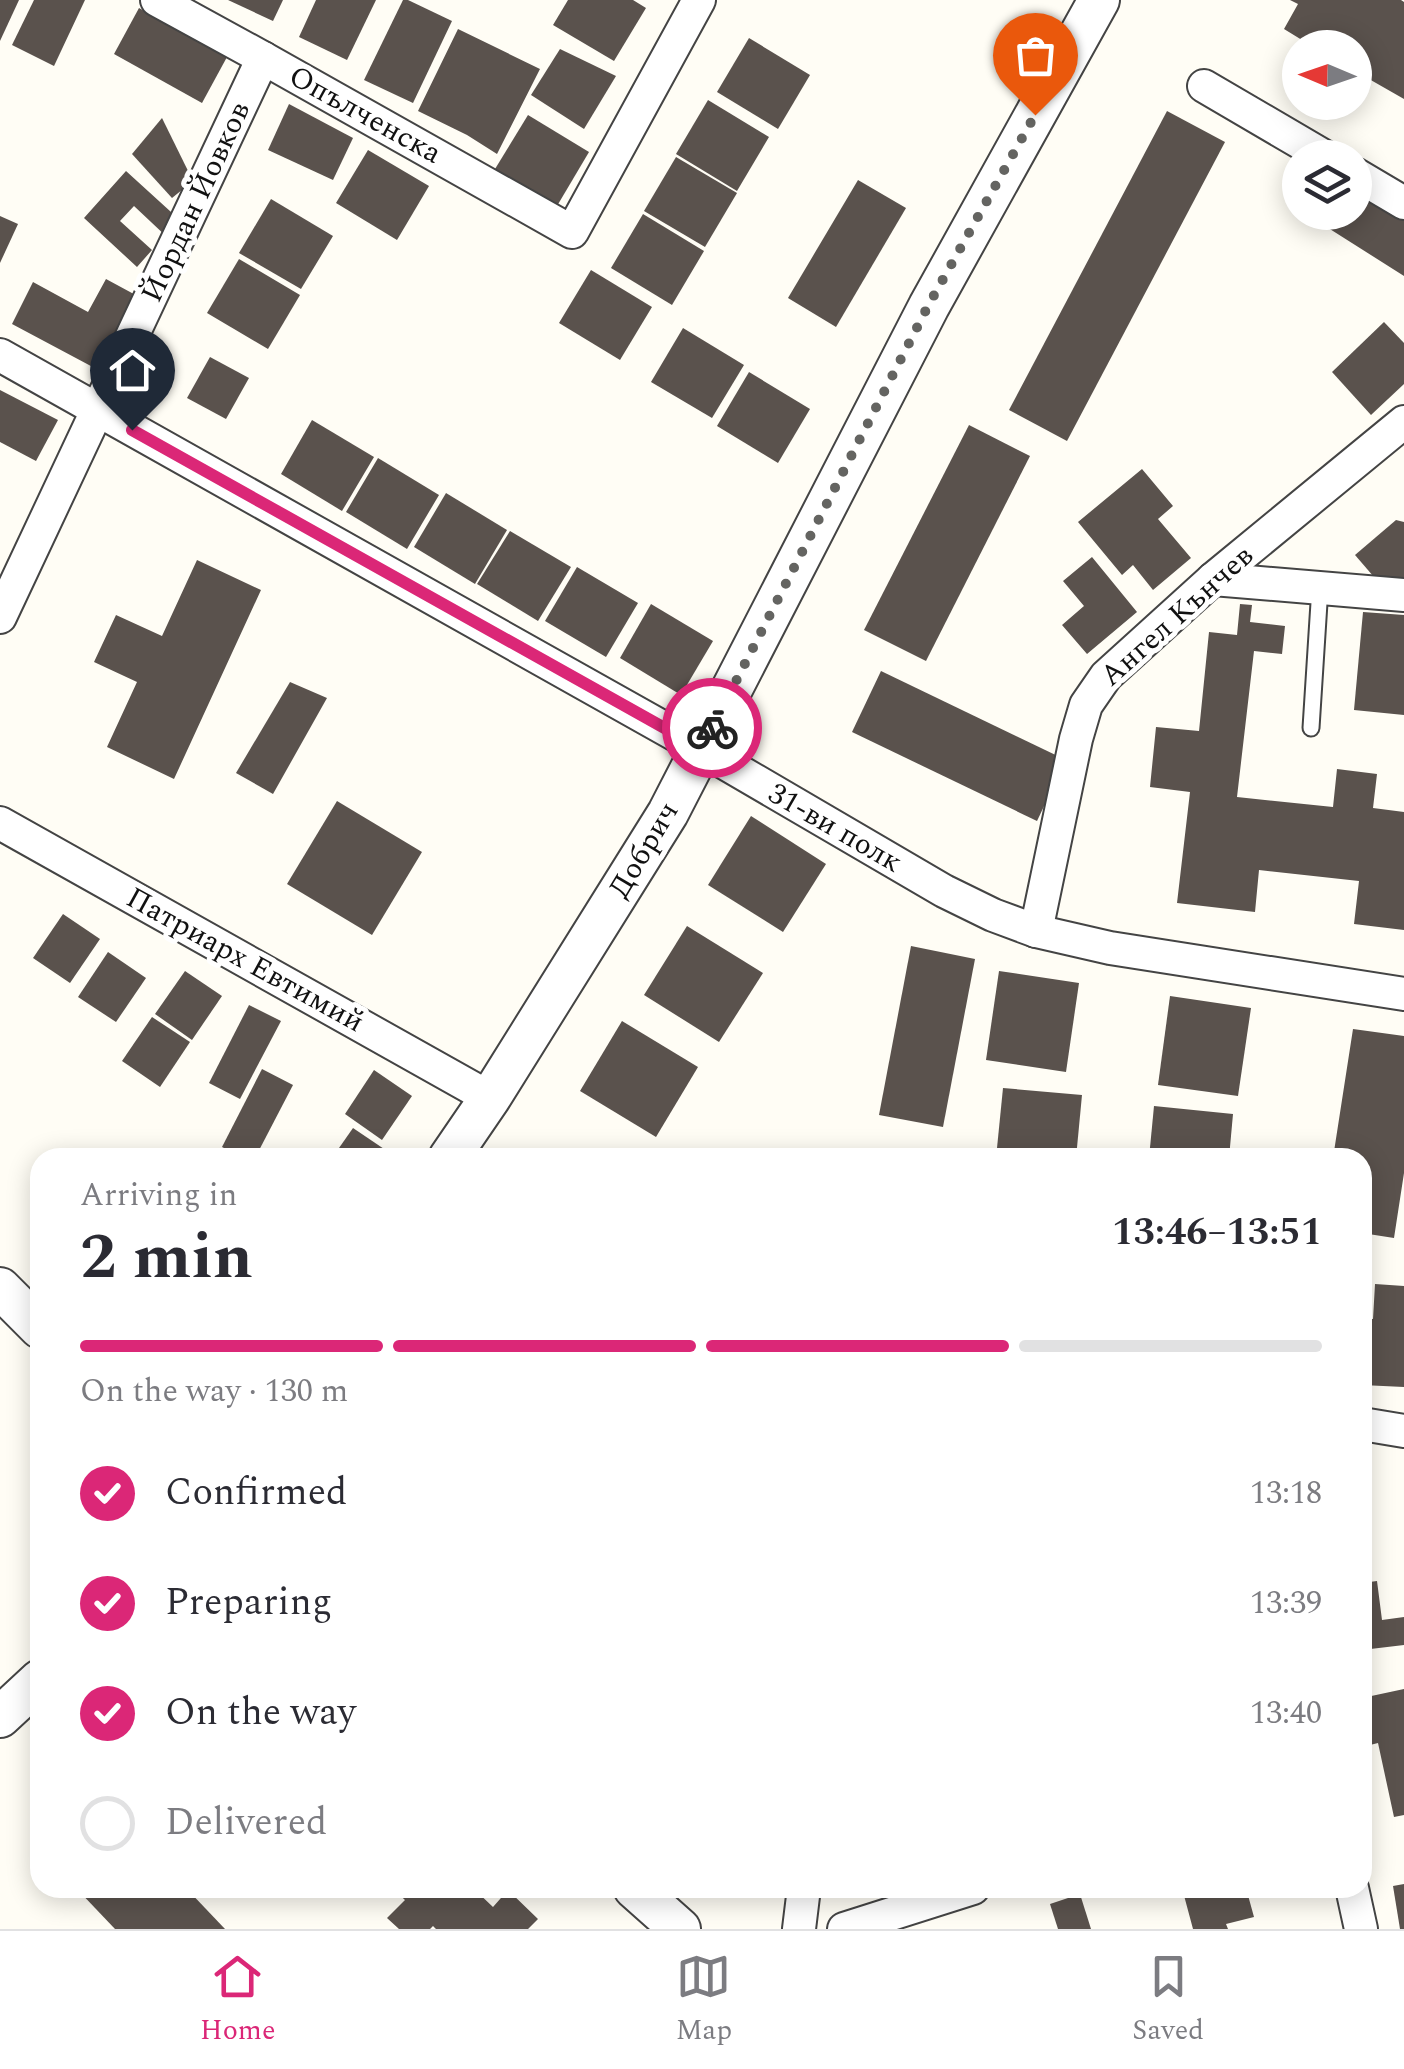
<!DOCTYPE html>
<html lang="en">
<head>
<meta charset="utf-8">
<style>
  body { margin:0; font-family:Spectral,serif; background:#f2f2f3; color:#2b2b33; height:100vh; display:flex; flex-direction:column; font-size:38px; white-space:nowrap }
  * { box-sizing:border-box; margin:0 }
  p { font-size:32px; color:#7c7c81 }
  .icon { flex:none; width:55px; height:55px; fill:none; stroke:currentColor; stroke-width:2; stroke-linecap:round; stroke-linejoin:round }
  .map { position:relative; flex:1; overflow:hidden }
  .details { position:absolute; left:30px; top:1148px; width:1342px; height:750px; display:flex; flex-direction:column; background:#fff; border-radius:30px; box-shadow:0 5px 25px #0003 }
  .details>* { flex:none }
  .needle { width:65px; rotate:272deg }
  .buttons { position:absolute; left:1282px; top:30px; display:grid; gap:20px }
  .buttons a { display:grid; place-items:center; width:90px; height:90px; border-radius:50%; background:#fff; box-shadow:0 5px 25px #0003; font-size:50px }
  .pin { position:absolute; display:grid; place-items:center; width:85px; height:85px; color:#fff; margin:-102px -42px; border-radius:50% 50% 50% 0; rotate:-45deg; box-shadow:0 0 10px #0007 }
  .pin .icon { rotate:45deg }
  .courier { position:absolute; display:grid; place-items:center; width:100px; height:100px; margin:-50px; border:8px solid #db2777; border-radius:50%; background:#fff; color:#222; box-shadow:0 2px 12px #0007 }
  .head em { font-style:normal; font-weight:700 }
  .head div { display:flex; flex-direction:column-reverse }
  .head { display:flex; align-items:center; justify-content:space-between; height:170px; padding:0 50px }
  h1 { font-size:65px; font-weight:700; line-height:75px }
  .bar { display:grid; grid-template-columns:repeat(4,1fr); gap:15px 10px; align-content:center; height:120px; padding:0 50px }
  .bar i { height:12px; border-radius:8px; background:#e1e1e2 }
  .bar .selected { background:#db2777 }
  .bar p { grid-column:span 4 }
  ol { padding:0 50px; list-style:none }
  li { display:flex; align-items:center; gap:30px; height:110px }
  li p { margin-inline-start:auto }
  li .icon { padding:10px; border-radius:50%; background:#db2777; color:#fff; stroke-width:4 }
  li:last-child { color:#7c7c81 }
  li i { width:55px; height:55px; border:5px solid #e1e1e2; border-radius:50% }
  .tab-bar { display:flex; justify-content:space-around; align-items:center; height:140px; border-top:2px solid #e1e1e2; background:#fff; font-size:28px; color:#7c7c81 }
  .tab-bar a { display:grid; justify-items:center; gap:5px }
  .tab-bar .selected { color:#db2777 }
  .map>svg:first-child { display:block }
  .building { fill:#5a524d }
  .lines { fill:none; stroke-linecap:round; stroke-linejoin:round }
  .service-casing { stroke:#444; stroke-width:19 }
  .minor-casing { stroke:#444; stroke-width:36 }
  .tertiary-casing { stroke:#444; stroke-width:44 }
  .service { stroke:#fff; stroke-width:15 }
  .minor { stroke:#fff; stroke-width:32 }
  .tertiary { stroke:#fff; stroke-width:40 }
  .done { stroke:#646461; stroke-width:10; stroke-dasharray:0 18 }
  .route { stroke:#db2777; stroke-width:12 }
  .labels { text-anchor:middle; dominant-baseline:central; stroke-width:10; stroke-linejoin:round; paint-order:stroke }
  .street-label { font-size:30px; fill:#111; stroke:#fff }
</style>
</head>
<body>
<div class="map">
<svg width="1404" height="1929" viewBox="0 0 1404 1929">
  <rect width="100%" height="100%" fill="#fffdf5"/>
  <g class="building">
    <path d="M0 0H19L0 41Z"/>
    <path d="M34 0H85L54 66 12 45Z"/>
    <path d="M228 0H283L273 21Z"/>
    <path d="M316 0H376L347 60 299 37Z"/>
    <path d="M403 0H408L452 21 413 103 364 80Z"/>
    <path d="M568 0H633L646 8 614 61 553 25Z"/>
    <path d="M1290 0H1401L1404 2V99L1355 71V48H1315L1284 29 1298 4Z"/>
    <path d="M139 8 227 57 202 103 114 54Z"/>
    <path d="M458 29 540 69 497 154 467 135 418 111Z"/>
    <path d="M749 38 810 75 778 129 717 92Z"/>
    <path d="M560 49 616 76 584 129 531 95Z"/>
    <path d="M708 100 769 137 737 191 676 154Z"/>
    <path d="M289 104 353 138 333 180 268 150Z"/>
    <path d="M1167 111 1225 142 1067 441 1009 410Z"/>
    <path d="M528 115 589 152 557 206 495 169Z"/>
    <path d="M162 118 193 181 172 198 132 154Z"/>
    <path d="M368 150 429 186 397 240 336 203Z"/>
    <path d="M676 157 737 193 705 247 644 211Z"/>
    <path d="M126 171 182 222 168 238 134 206 120 221 152 250 137 267 84 218Z"/>
    <path d="M858 180 906 208 836 327 788 298Z"/>
    <path d="M1355 190 1404 221V276L1303 212H1355Z"/>
    <path d="M271 199 333 236 301 289 239 253Z"/>
    <path d="M643 214 704 251 672 305 611 268Z"/>
    <path d="M0 216 18 224 0 263Z"/>
    <path d="M239 259 300 295 268 349 207 313Z"/>
    <path d="M591 270 652 307 620 360 559 323Z"/>
    <path d="M106 279 143 299 104 373 12 324 33 282 88 312Z"/>
    <path d="M1384 322 1404 343V384L1371 415 1332 372Z"/>
    <path d="M683 328 744 365 712 418 651 382Z"/>
    <path d="M210 357 249 378 226 419 187 398Z"/>
    <path d="M749 372 810 409 778 463 717 426Z"/>
    <path d="M0 390 58 420 36 461 0 442Z"/>
    <path d="M312 420 374 457 342 511 281 474Z"/>
    <path d="M969 425 1030 456 926 661 864 630Z"/>
    <path d="M378 458 439 495 407 549 346 512Z"/>
    <path d="M1142 469 1173 506 1158 519 1191 558 1153 590 1133 565 1122 575 1078 522Z"/>
    <path d="M446 493 507 530 475 584 414 547Z"/>
    <path d="M1396 520 1404 522V580L1380 584 1355 555Z"/>
    <path d="M510 531 571 567 538 621 477 584Z"/>
    <path d="M1092 557 1137 612 1087 654 1062 625 1084 606 1063 581Z"/>
    <path d="M197 560 261 590 174 779 107 747 137 682 94 662 116 615 162 636Z"/>
    <path d="M577 567 638 603 606 657 545 621Z"/>
    <path d="M651 604 713 641 681 695 620 658Z"/>
    <path d="M1240 604 1252 605 1250 622 1285 626 1282 654 1254 651 1237 797 1333 807 1337 769 1377 774 1373 808 1404 812V930L1354 924 1359 881 1259 870 1255 912 1177 903 1190 792 1150 787 1156 727 1199 731 1209 632 1237 635Z"/>
    <path d="M1363 612 1404 615V715L1354 710Z"/>
    <path d="M881 671 1066 760 1037 821 852 732Z"/>
    <path d="M290 682 327 698 273 794 236 773Z"/>
    <path d="M337 801 422 852 372 935 287 884Z"/>
    <path d="M751 816 826 864 783 932 708 885Z"/>
    <path d="M63 914 100 939 70 983 33 958Z"/>
    <path d="M687 926 763 973 719 1042 644 995Z"/>
    <path d="M911 946 975 959 943 1127 879 1115Z"/>
    <path d="M108 952 146 978 116 1022 78 997Z"/>
    <path d="M185 971 222 996 192 1040 155 1014Z"/>
    <path d="M999 971 1079 983 1066 1072 986 1060Z"/>
    <path d="M1170 996 1251 1008 1238 1096 1158 1085Z"/>
    <path d="M249 1005 281 1021 240 1099 209 1083Z"/>
    <path d="M152 1017 190 1042 160 1087 122 1061Z"/>
    <path d="M622 1021 698 1067 656 1137 580 1091Z"/>
    <path d="M1353 1029 1404 1036V1173L1394 1238 1362 1233V1158H1333Z"/>
    <path d="M262 1069 293 1085 255 1158H243L222 1147Z"/>
    <path d="M374 1070 412 1096 382 1140 345 1114Z"/>
    <path d="M1003 1088 1082 1095 1076 1158H996Z"/>
    <path d="M1154 1106 1233 1114 1229 1158H1149Z"/>
    <path d="M353 1128 390 1153 387 1158H332Z"/>
    <path d="M1375 1284 1404 1286V1387L1362 1385V1318L1373 1319Z"/>
    <path d="M1362 1481 1372 1482 1365 1541H1362Z"/>
    <path d="M1377 1581 1382 1620 1404 1617V1645L1362 1650V1583Z"/>
    <path d="M1404 1689V1815L1394 1817 1378 1743 1362 1747V1698Z"/>
    <path d="M1404 1884V1929H1400L1393 1886Z"/>
    <path d="M76 1888H186L225 1929H115Z"/>
    <path d="M343 1888H363L351 1898Z"/>
    <path d="M392 1888H473L493 1907 508 1890 538 1919 528 1929H436L433 1926 430 1929H399L387 1918 405 1900Z"/>
    <path d="M1182 1888H1246L1254 1917 1226 1924 1228 1929H1193Z"/>
    <path d="M1080 1894 1091 1929H1058L1050 1904Z"/>
  </g>
  <g class="lines">
    <g class="service-casing">
      <path id="service" d="M1311 728 1320 587"/>
    </g>
    <g class="minor-casing">
      <g id="minor">
        <path d="M157 0 263 58 572 232 699 0"/>
        <path d="M1204 86 1327 158"/>
        <path d="M1355 174 1404 203"/>
        <path d="M0 355 701 749 944 891 993 915 1036 931 1110 948 1404 994"/>
        <path d="M1213 579 1404 595"/>
        <path d="M0 617 263 58"/>
        <path d="M0 823 490 1098"/>
        <path d="M1036 931 1076 739 1086 705 1106 676 1213 579 1404 422"/>
        <path d="M1362 1424 1404 1431"/>
        <path d="M1352 1888 1361 1929"/>
        <path d="M799 1929 804 1888"/>
        <path d="M844 1929 973 1888"/>
      </g>
    </g>
    <g class="tertiary-casing">
      <g id="tertiary">
        <path d="M449 1158 490 1098 668 813 929 306 1099 0"/>
        <path d="M0 1288 40 1328"/>
        <path d="M0 1717 40 1680"/>
        <path d="M634 1888 680 1929"/>
      </g>
    </g>
    <use href="#service" class="service"/>
    <use href="#minor" class="minor"/>
    <use href="#tertiary" class="tertiary"/>
  </g>
  <g class="lines">
    <path class="done" d="M712 728 928 306 1035 115"/>
    <path class="route" d="M132 430 702 749 712 728"/>
  </g>
  <g class="labels">
    <g class="street-label">
      <text transform="translate(365 115) rotate(29)">Опълченска</text>
      <text transform="translate(196 202) rotate(-65)">Йордан Йовков</text>
      <text transform="translate(1177 616) rotate(-42)">Ангел Кънчев</text>
      <text transform="translate(835 828) rotate(30)">31-ви полк</text>
      <text transform="translate(644 850) rotate(-59)">Добрич</text>
      <text transform="translate(245 960) rotate(29)">Патриарх Евтимий</text>
    </g>
  </g>
</svg>
<div class="buttons">
<a><svg class="needle" viewBox="-14 -14 28 28"><path d="M0-13l5 13h-10z" fill="#e53935"/><path d="M0 13l5-13h-10z" fill="#7c7c81"/></svg></a>
<a><svg class="icon" aria-label="layers" viewBox="0 0 24 24"><path d="M12 4l9 5-9 5-9-5zM3 14l9 5 9-5"/></svg></a>
</div>
<div class="pin" style="left:1035px;top:115px;background:#ea580c"><svg class="icon" aria-label="bag" viewBox="0 0 24 24"><path d="M5 8h14l-1 12H6zM9 8a3 3 0 0 1 6 0"/></svg></div>
<div class="pin" style="left:132px;top:430px;background:#1f2937"><svg class="icon" aria-label="home" viewBox="0 0 24 24"><path d="M3 11l9-7 9 7M6 9v11h12V9"/></svg></div>
<div class="courier" style="left:712px;top:728px"><svg class="icon" aria-label="bike" viewBox="0 0 24 24"><circle cx="6" cy="16" r="4"/><circle cx="18" cy="16" r="4"/><path d="M6 16l4-8h5l3 8M10 8l3 8H6M13 5h3"/></svg></div>
<section class="details">
<div class="head"><div><h1>2 min</h1><p>Arriving in</p></div><em>13:46–13:51</em></div>
<div class="bar"><i class="selected"></i><i class="selected"></i><i class="selected"></i><i></i><p>On the way · 130 m</p></div>
<ol>
<li><svg class="icon" aria-label="check" viewBox="0 0 24 24"><path d="M5 12l5 5 9-10"/></svg>Confirmed<p>13:18</p></li>
<li><svg class="icon" aria-label="check" viewBox="0 0 24 24"><path d="M5 12l5 5 9-10"/></svg>Preparing<p>13:39</p></li>
<li><svg class="icon" aria-label="check" viewBox="0 0 24 24"><path d="M5 12l5 5 9-10"/></svg>On the way<p>13:40</p></li>
<li><i></i>Delivered</li>
</ol>
</section>
</div>
<nav class="tab-bar">
<a class="selected"><svg class="icon" aria-label="home" viewBox="0 0 24 24"><path d="M3 11l9-7 9 7M6 9v11h12V9"/></svg>Home</a>
<a><svg class="icon" aria-label="map" viewBox="0 0 24 24"><path d="M3 6l6-2 6 2 6-2v14l-6 2-6-2-6 2zM9 4v14M15 6v14"/></svg>Map</a>
<a><svg class="icon" aria-label="saved" viewBox="0 0 24 24"><path d="M7 4h10v16l-5-4-5 4z"/></svg>Saved</a>
</nav>
</body>
</html>
